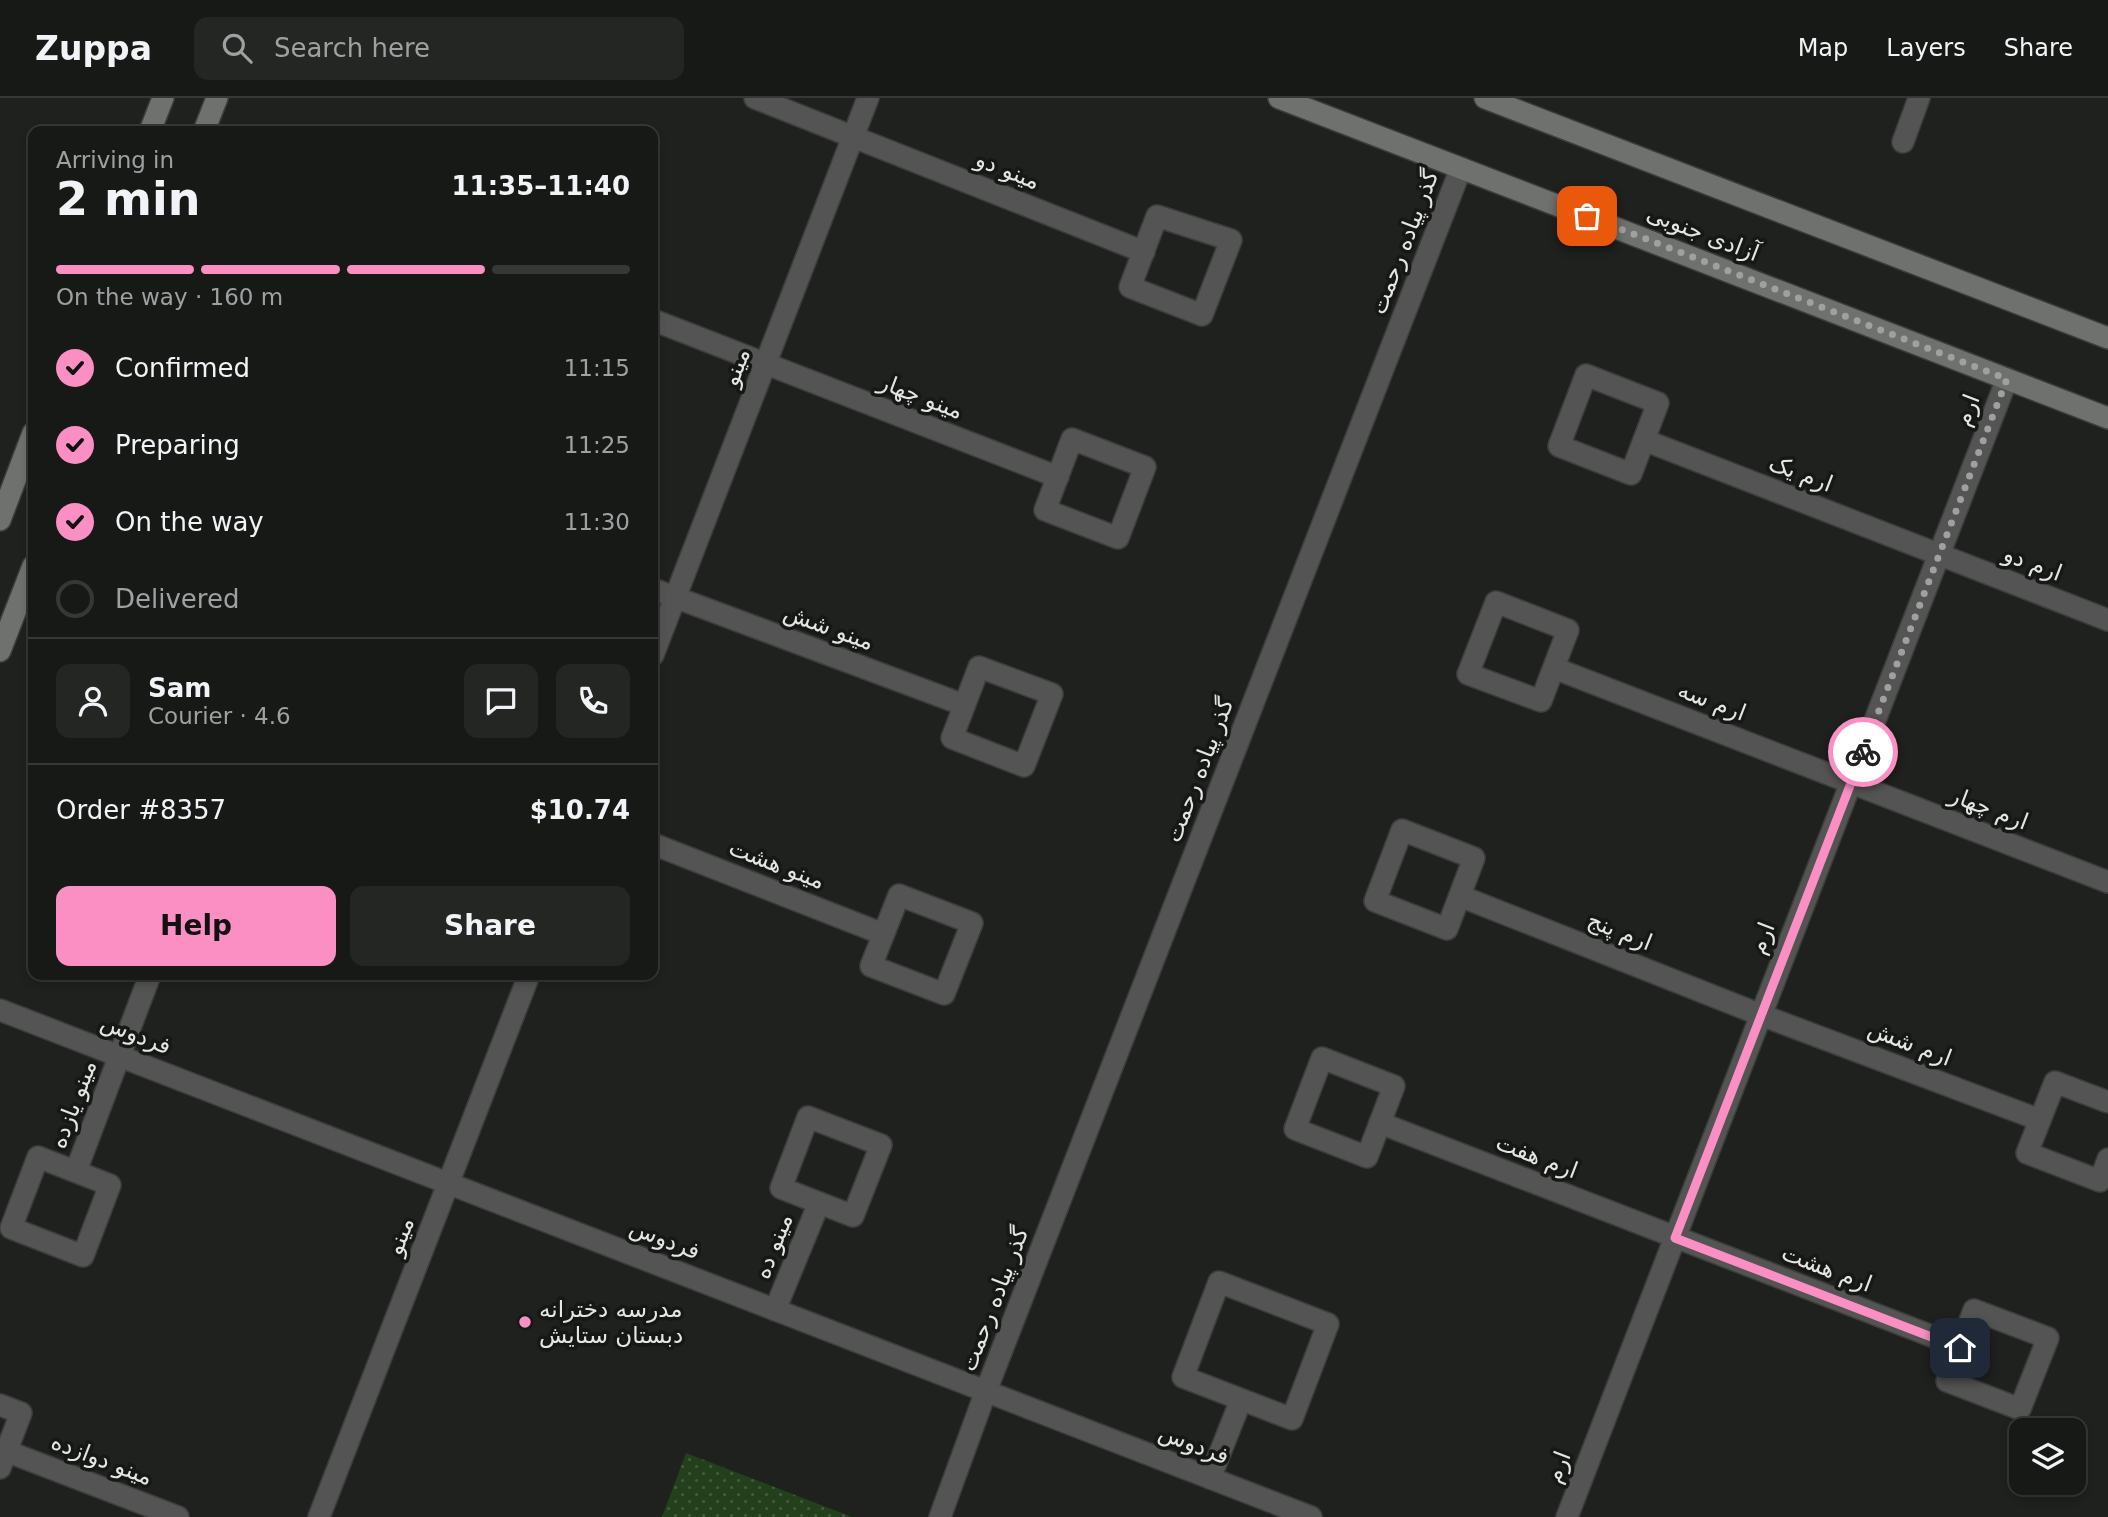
<!DOCTYPE html>
<html lang="en">
<head>
<meta charset="utf-8">
<style>
  body { margin:0; font-family:"DejaVu Sans",Cairo,sans-serif; background:#242623; color:#f1f3f6; height:100vh; display:flex; flex-direction:column; font-size:26px; white-space:nowrap }
  * { box-sizing:border-box; margin:0 }
  p { font-size:23px; color:#9ea0a1 }
  .icon { flex:none; width:38px; height:38px; fill:none; stroke:currentColor; stroke-width:2; stroke-linecap:round; stroke-linejoin:round }
  .map { position:relative; flex:1; overflow:hidden }
  .details { position:absolute; left:28px; top:28px; width:630px; height:854px; display:flex; flex-direction:column; background:#171916; border-radius:14px; box-shadow:0 4px 10px #0003,0 0 0 2px #363835 }
  .details>* { flex:none }
  .fabs { position:absolute; left:2009px; top:1320px; display:grid; gap:14px }
  .fabs a { display:grid; place-items:center; width:77px; height:77px; border-radius:14px; background:#171916; box-shadow:0 4px 10px #0003,0 0 0 2px #363835; font-size:35px }
  .pin { position:absolute; display:grid; place-items:center; width:60px; height:60px; color:#fff; margin:-30px; border-radius:14px; box-shadow:0 4px 10px #0006 }
  .courier { position:absolute; display:grid; place-items:center; width:70px; height:70px; margin:-35px; border:5px solid #fb8fc4; border-radius:50%; background:#fff; color:#222; box-shadow:0 2px 9px #0007 }
  .head em { font-style:normal; font-weight:600 }
  .head div { display:flex; flex-direction:column-reverse }
  .head { display:flex; align-items:center; justify-content:space-between; height:119px; padding:0 28px }
  h1 { font-size:46px; font-weight:600; line-height:52px }
  .bar { display:grid; grid-template-columns:repeat(4,1fr); gap:10px 7px; align-content:center; height:84px; padding:0 28px }
  .bar i { height:9px; border-radius:5px; background:#363835 }
  .bar .selected { background:#fb8fc4 }
  .bar p { grid-column:span 4 }
  .line { display:flex; align-items:center; gap:18px; padding:0 28px; border-top:2px solid #363835 }
  .line div { flex:1 }
  .round { display:grid; place-items:center; flex:none; width:74px; height:74px; border-radius:14px; background:#242623 }
  ol { padding:0 28px; list-style:none }
  li { display:flex; align-items:center; gap:21px; height:77px }
  li p { margin-inline-start:auto }
  li .icon { padding:7px; border-radius:50%; background:#fb8fc4; color:#111; stroke-width:4 }
  li:last-child { color:#9ea0a1 }
  li i { width:38px; height:38px; border:4px solid #363835; border-radius:50% }
  .button { display:flex; gap:14px; margin-top:auto; padding:14px 28px }
  .button a { flex:1; height:80px; border-radius:14px; background:#fb8fc4; color:#111; font-size:28px; font-weight:600; line-height:80px; text-align:center }
  .button a+a { background:#242623; color:#f1f3f6 }
  header { display:flex; align-items:center; gap:42px; box-sizing:border-box; height:98px; padding:0 35px; background:#171916; border-bottom:2px solid #363835 }
  header strong { font-size:33px }
  nav { display:flex; gap:38px; margin-inline-start:auto; font-size:24px }
  .search { width:490px; height:63px; background:#242623; display:flex; align-items:center; gap:18px; box-sizing:border-box; padding:0 24px; border-radius:14px; color:#9ea0a1; font-size:26px }
  .map>svg:first-child { display:block }
  .grass { fill:url(#grass-dots) }
  .lines { fill:none; stroke-linecap:round; stroke-linejoin:round }
  .pedestrian-casing { stroke:#3b3d3a; stroke-width:24 }
  .minor-casing { stroke:#3b3d3a; stroke-width:24 }
  .tertiary-casing { stroke:#3b3d3a; stroke-width:24 }
  .secondary-casing { stroke:#3b3d3a; stroke-width:24 }
  .pedestrian { stroke:#535453; stroke-width:21 }
  .minor { stroke:#535453; stroke-width:21 }
  .tertiary { stroke:#535453; stroke-width:21 }
  .secondary { stroke:#6f716f; stroke-width:21 }
  .done { stroke:#9fa19f; stroke-width:7; stroke-dasharray:0 12.6 }
  .route { stroke:#fb8fc4; stroke-width:9 }
  .poi-dot { fill:#fb8fc4; stroke:#161815; stroke-width:2.5 }
  .labels { text-anchor:middle; dominant-baseline:central; stroke-width:7; stroke-linejoin:round; paint-order:stroke }
  .street-label { font-size:23px; fill:#e4e6e4; stroke:#161815 }
  .poi-label { font-size:23px; fill:#e4e6e4; stroke:#161815; text-anchor:start }
</style>
</head>
<body>
<header>
<strong>Zuppa</strong>
<div class="search"><svg class="icon" aria-label="search" viewBox="0 0 24 24"><circle cx="10" cy="10" r="6"/><path d="M15 15l6 6"/></svg>Search here</div>
<nav><a>Map</a><a>Layers</a><a>Share</a></nav>
</header>
<div class="map">
<svg width="2108" height="1419" viewBox="0 0 2108 1419">
  <defs>
    <pattern id="grass-dots" width="8" height="8" patternUnits="userSpaceOnUse" patternTransform="scale(1.75)"><rect width="8" height="8" fill="#233f1c"/><path d="M2 2h.1M6 6h.1" fill="none" stroke="#435b3d" stroke-width="1.8" stroke-linecap="round"/></pattern>
  </defs>
  <rect width="100%" height="100%" fill="#1f211e"/>
  <path class="grass" d="M686 1355 852 1419H662Z"/>
  <g class="lines">
    <g class="pedestrian-casing">
      <path id="pedestrian" d="M940 1419 986 1293 1461 70"/>
    </g>
    <g class="minor-casing">
      <g id="minor">
        <path d="M755 0 1144 154"/>
        <path d="M1903 44 1919 0"/>
        <path d="M1157 118 1231 142 1202 217 1130 189Z"/>
        <path d="M653 222 1058 379"/>
        <path d="M1586 277 1658 305 1631 376 1559 348Z"/>
        <path d="M1072 341 1145 369 1118 440 1045 412Z"/>
        <path d="M1644 342 2108 522"/>
        <path d="M653 491 964 607"/>
        <path d="M1496 504 1568 532 1541 603 1468 576Z"/>
        <path d="M653 557 868 0"/>
        <path d="M979 569 1052 596 1024 668 952 640Z"/>
        <path d="M1554 570 2108 784"/>
        <path d="M1402 732 1474 760 1447 831 1375 803Z"/>
        <path d="M653 746 883 836"/>
        <path d="M899 797 972 825 944 896 871 868Z"/>
        <path d="M1460 798 1761 917 2040 1022"/>
        <path d="M1322 960 1394 988 1367 1059 1295 1031Z"/>
        <path d="M2108 1004 2055 984 2027 1055 2100 1083 2108 1061"/>
        <path d="M808 1019 881 1047 853 1118 781 1090Z"/>
        <path d="M1380 1025 1960 1249"/>
        <path d="M38 1059 110 1087 83 1158 11 1130Z"/>
        <path d="M76 1073 150 877"/>
        <path d="M1219 1184 1328 1226 1292 1321 1183 1279Z"/>
        <path d="M775 1212 819 1105"/>
        <path d="M1974 1212 2048 1240 2020 1311 1947 1283Z"/>
        <path d="M0 1307 21 1315 0 1370"/>
        <path d="M6 1353 178 1419"/>
        <path d="M1210 1380 1241 1302"/>
        <path d="M319 1419 529 877"/>
        <path d="M1567 1419 2007 281"/>
      </g>
    </g>
    <g class="tertiary-casing">
      <path id="tertiary" d="M0 912 1311 1419"/>
    </g>
    <g class="secondary-casing">
      <g id="secondary">
        <path d="M1279 0 2108 320"/>
        <path d="M1485 0 2108 240"/>
        <path d="M150 33 163 0"/>
        <path d="M204 33 217 0"/>
        <path d="M0 422 33 335"/>
        <path d="M0 553 33 468"/>
      </g>
    </g>
    <use href="#pedestrian" class="pedestrian"/>
    <use href="#minor" class="minor"/>
    <use href="#tertiary" class="tertiary"/>
    <use href="#secondary" class="secondary"/>
  </g>
  <g class="lines">
    <path class="done" d="M1587 118 2007 281 1863 654"/>
    <path class="route" d="M1863 654 1675 1140 1960 1250"/>
  </g>
  <circle class="poi-dot" cx="525" cy="1224" r="7"/>
  <g class="labels">
    <g class="street-label">
      <text transform="translate(1008 72) rotate(22)">مینو دو</text>
      <text transform="translate(1703 135) rotate(21)">آزادی جنوبی</text>
      <text transform="translate(1404 144) rotate(-69)">گذر پیاده رحمت</text>
      <text transform="translate(736 269) rotate(-69)">مینو</text>
      <text transform="translate(921 298) rotate(21)">مینو چهار</text>
      <text transform="translate(1967 312) rotate(-69)">ارم</text>
      <text transform="translate(1801 375) rotate(21)">ارم یک</text>
      <text transform="translate(2033 465) rotate(21)">ارم دو</text>
      <text transform="translate(829 529) rotate(20)">مینو شش</text>
      <text transform="translate(1712 603) rotate(21)">ارم سه</text>
      <text transform="translate(1199 672) rotate(-69)">گذر پیاده رحمت</text>
      <text transform="translate(1989 710) rotate(21)">ارم چهار</text>
      <text transform="translate(777 766) rotate(21)">مینو هشت</text>
      <text transform="translate(1620 833) rotate(22)">ارم پنج</text>
      <text transform="translate(1762 840) rotate(-69)">ارم</text>
      <text transform="translate(136 936) rotate(21)">فردوس</text>
      <text transform="translate(1910 945) rotate(21)">ارم شش</text>
      <text transform="translate(73 1006) rotate(-69)">مینو یازده</text>
      <text transform="translate(1537 1058) rotate(21)">ارم هفت</text>
      <text transform="translate(400 1138) rotate(-69)">مینو</text>
      <text transform="translate(665 1141) rotate(21)">فردوس</text>
      <text transform="translate(773 1148) rotate(-68)">مینو ده</text>
      <text transform="translate(1827 1170) rotate(21)">ارم هشت</text>
      <text transform="translate(994 1201) rotate(-69)">گذر پیاده رحمت</text>
      <text transform="translate(1194 1346) rotate(21)">فردوس</text>
      <text transform="translate(102 1361) rotate(21)">مینو دوازده</text>
      <text transform="translate(1558 1369) rotate(-69)">ارم</text>
    </g>
    <g class="poi-label">
      <text x="539" y="1211">مدرسه دخترانه<tspan x="539" dy="26">دبستان ستایش</tspan></text>
    </g>
  </g>
</svg>
<div class="fabs">
<a><svg class="icon" aria-label="layers" viewBox="0 0 24 24"><path d="M12 4l9 5-9 5-9-5zM3 14l9 5 9-5"/></svg></a>
</div>
<div class="pin" style="left:1587px;top:118px;background:#ea580c"><svg class="icon" aria-label="bag" viewBox="0 0 24 24"><path d="M5 8h14l-1 12H6zM9 8a3 3 0 0 1 6 0"/></svg></div>
<div class="pin" style="left:1960px;top:1250px;background:#1f2937"><svg class="icon" aria-label="home" viewBox="0 0 24 24"><path d="M3 11l9-7 9 7M6 9v11h12V9"/></svg></div>
<div class="courier" style="left:1863px;top:654px"><svg class="icon" aria-label="bike" viewBox="0 0 24 24"><circle cx="6" cy="16" r="4"/><circle cx="18" cy="16" r="4"/><path d="M6 16l4-8h5l3 8M10 8l3 8H6M13 5h3"/></svg></div>
<section class="details">
<div class="head"><div><h1>2 min</h1><p>Arriving in</p></div><em>11:35–11:40</em></div>
<div class="bar"><i class="selected"></i><i class="selected"></i><i class="selected"></i><i></i><p>On the way · 160 m</p></div>
<ol>
<li><svg class="icon" aria-label="check" viewBox="0 0 24 24"><path d="M5 12l5 5 9-10"/></svg>Confirmed<p>11:15</p></li>
<li><svg class="icon" aria-label="check" viewBox="0 0 24 24"><path d="M5 12l5 5 9-10"/></svg>Preparing<p>11:25</p></li>
<li><svg class="icon" aria-label="check" viewBox="0 0 24 24"><path d="M5 12l5 5 9-10"/></svg>On the way<p>11:30</p></li>
<li><i></i>Delivered</li>
</ol>
<div class="line" style="height:126px"><a class="round"><svg class="icon" aria-label="person" viewBox="0 0 24 24"><circle cx="12" cy="8" r="4"/><path d="M4 21q1-7 8-7t8 7"/></svg></a><div><b>Sam</b><p>Courier · 4.6</p></div><a class="round"><svg class="icon" aria-label="chat" viewBox="0 0 24 24"><path d="M4 5h16v11H9l-5 4z"/></svg></a><a class="round"><svg class="icon" aria-label="phone" viewBox="0 0 24 24"><path d="M5 4h4l2 5-3 2q2 4 5 5l2-3 5 2v4C11 20 4 13 5 4z"/></svg></a></div>
<div class="line" style="height:91px"><div>Order #8357</div><b>$10.74</b></div>
<div class="button"><a>Help</a><a>Share</a></div>
</section>
</div>
</body>
</html>
